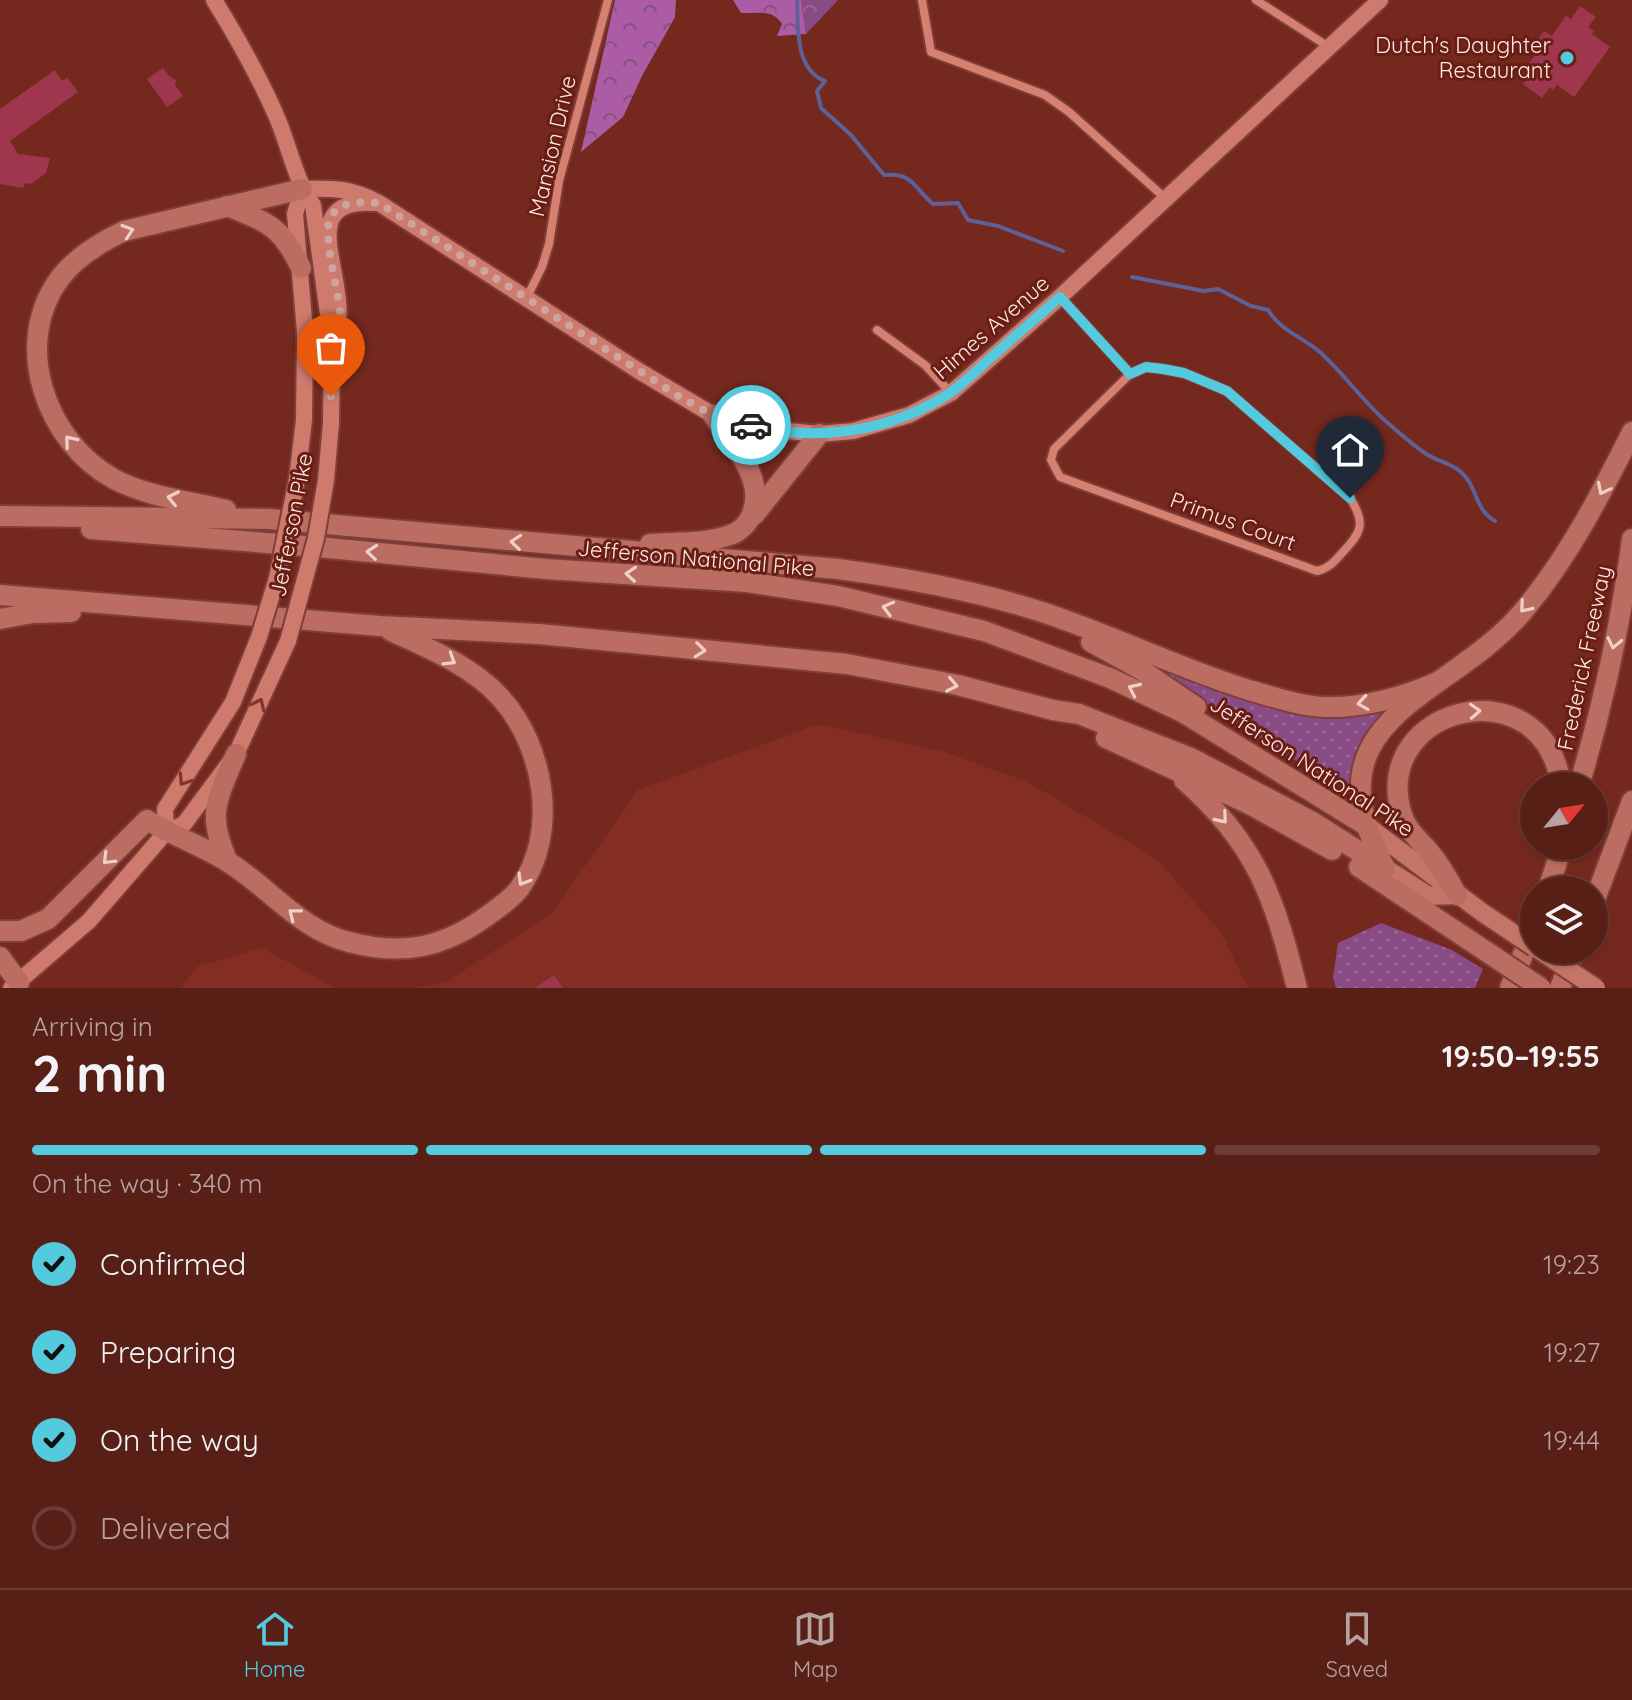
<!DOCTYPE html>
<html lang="en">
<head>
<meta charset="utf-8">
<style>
  body { margin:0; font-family:Quicksand,sans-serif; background:#612c23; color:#f1f3f6; height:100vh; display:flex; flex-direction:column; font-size:30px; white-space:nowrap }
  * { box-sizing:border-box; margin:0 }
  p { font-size:26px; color:#b7a2a1 }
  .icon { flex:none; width:44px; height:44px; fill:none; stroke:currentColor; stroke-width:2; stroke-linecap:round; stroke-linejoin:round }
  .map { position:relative; height:988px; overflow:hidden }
  .details { display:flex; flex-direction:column; background:#581f16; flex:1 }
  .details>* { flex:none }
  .needle { width:52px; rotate:60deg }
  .fabs { position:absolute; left:1520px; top:772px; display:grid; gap:16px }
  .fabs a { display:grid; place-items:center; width:88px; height:88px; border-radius:50%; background:#581f16; box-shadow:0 2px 6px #0004,0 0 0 2px #6d3d35; font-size:40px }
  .pin { position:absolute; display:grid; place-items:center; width:68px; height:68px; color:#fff; margin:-82px -34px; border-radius:50% 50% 50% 0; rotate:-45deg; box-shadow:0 0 8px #0007 }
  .pin .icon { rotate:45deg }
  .courier { position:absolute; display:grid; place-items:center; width:80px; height:80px; margin:-40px; border:6px solid #54cade; border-radius:50%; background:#fff; color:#222; box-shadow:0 2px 10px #0007 }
  .summary em { font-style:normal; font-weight:700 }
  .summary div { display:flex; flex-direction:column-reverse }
  .summary { display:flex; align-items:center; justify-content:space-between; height:136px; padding:0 32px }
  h1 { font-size:52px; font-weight:700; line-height:60px }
  .bar { display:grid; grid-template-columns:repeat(4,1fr); gap:12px 8px; align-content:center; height:96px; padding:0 32px }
  .bar i { height:10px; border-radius:6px; background:#6d3d35 }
  .bar .selected { background:#54cade }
  .bar p { grid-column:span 4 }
  ol { padding:0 32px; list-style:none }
  li { display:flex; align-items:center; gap:24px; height:88px }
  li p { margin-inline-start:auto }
  li .icon { padding:8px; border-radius:50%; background:#54cade; color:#111; stroke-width:4 }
  li:last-child { color:#b7a2a1 }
  li i { width:44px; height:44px; border:4px solid #6d3d35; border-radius:50% }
  .tab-bar { display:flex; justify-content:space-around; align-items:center; height:112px; border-top:2px solid #6d3d35; background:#581f16; font-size:22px; color:#b7a2a1 }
  .tab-bar a { display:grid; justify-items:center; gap:4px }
  .tab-bar .selected { color:#54cade }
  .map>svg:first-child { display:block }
  .built { fill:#842e23 }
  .grass { fill:url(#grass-dots) }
  .forest { fill:url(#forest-crowns) }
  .park { fill:url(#park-crowns) }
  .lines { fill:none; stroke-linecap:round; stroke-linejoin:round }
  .stream { stroke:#5e6098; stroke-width:4 }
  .building { fill:#9e374e }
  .street-casing { stroke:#7e3e39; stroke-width:12 }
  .secondary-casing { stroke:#7e3e39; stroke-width:20 }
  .primary-casing { stroke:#7e3e39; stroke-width:22 }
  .highway-casing { stroke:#7e3e39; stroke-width:24 }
  .street { stroke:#d68071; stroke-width:8 }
  .secondary { stroke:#ce7a6c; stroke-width:16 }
  .primary { stroke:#c57567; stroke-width:18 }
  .highway { stroke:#ba6d60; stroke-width:20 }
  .secondary-bridge-casing { stroke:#7e3e39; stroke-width:20; stroke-linecap:butt }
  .primary-bridge-casing { stroke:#7e3e39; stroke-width:22; stroke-linecap:butt }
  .highway-bridge-casing { stroke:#7e3e39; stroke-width:24; stroke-linecap:butt }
  .secondary-bridge { stroke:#ce7a6c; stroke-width:16 }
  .primary-bridge { stroke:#c57567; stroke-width:18 }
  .highway-bridge { stroke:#ba6d60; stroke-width:20 }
  .oneway { stroke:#efcfca }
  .oneway2 { stroke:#823429 }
  .done { stroke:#cda59f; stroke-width:8; stroke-dasharray:0 14.4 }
  .route { stroke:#54cade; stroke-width:10 }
  .poi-dot { fill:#54cade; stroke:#691d13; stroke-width:3 }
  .labels { text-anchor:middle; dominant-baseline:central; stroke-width:6; stroke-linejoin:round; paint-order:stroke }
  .poi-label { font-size:22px; fill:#fce8e5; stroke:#691d13; text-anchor:end }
  .street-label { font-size:22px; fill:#fce8e5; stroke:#691d13 }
</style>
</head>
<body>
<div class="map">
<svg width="1632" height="988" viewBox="0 0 1632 988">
  <defs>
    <pattern id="grass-dots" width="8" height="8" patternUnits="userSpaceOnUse" patternTransform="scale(2)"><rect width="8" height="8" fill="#884b83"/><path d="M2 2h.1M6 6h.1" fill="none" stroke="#9a6594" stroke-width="1.8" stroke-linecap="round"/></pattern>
    <pattern id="forest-crowns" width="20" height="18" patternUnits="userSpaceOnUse" patternTransform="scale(2)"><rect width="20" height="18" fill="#ab5ca4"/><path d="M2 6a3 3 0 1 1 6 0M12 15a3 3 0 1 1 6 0" fill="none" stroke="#85537e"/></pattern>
    <pattern id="park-crowns" width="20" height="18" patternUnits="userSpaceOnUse" patternTransform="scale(2)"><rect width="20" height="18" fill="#884b83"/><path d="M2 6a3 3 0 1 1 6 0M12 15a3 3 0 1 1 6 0" fill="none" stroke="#9a6594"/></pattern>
  </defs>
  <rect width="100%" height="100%" fill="#75291e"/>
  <g class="built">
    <path d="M823 725 941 751 1026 781 1158 860 1222 934 1248 988H414L445 983 553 912 638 790 811 727Z"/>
    <path d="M262 948 335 988H181L196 967Z"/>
  </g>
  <g class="grass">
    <path d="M1121 646 1253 700 1386 707C1363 735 1356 753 1350 788H1346L1271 747Z"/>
    <path d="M1381 923 1452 950 1483 969 1475 988H1336L1333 977 1338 943Z"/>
  </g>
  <g class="forest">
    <path d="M615 0H676L675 17 642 76 623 117 581 152Z"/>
    <path d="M733 0H801L806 34 777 36 782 24C772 8 758 14 741 13Z"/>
  </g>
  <path class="park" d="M801 0H838L806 34Z"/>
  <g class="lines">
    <g class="stream">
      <path d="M797 0C798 27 795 70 825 81L817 91 821 108 851 135 884 175C913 172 914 188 933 204L958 203 968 220 998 226 1063 251"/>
      <path d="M1132 277 1204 291 1218 289 1251 306 1268 310C1282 332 1303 337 1321 353 1345 375 1365 404 1389 424 1402 435 1415 447 1428 455 1439 462 1451 463 1461 472 1478 487 1474 509 1495 521"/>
    </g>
  </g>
  <g class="building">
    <path d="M1580 6 1596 17 1588 27 1594 31 1592 34 1610 47 1574 97 1557 85 1553 90 1550 87 1542 98 1523 84 1532 72 1526 68 1540 48 1534 44 1544 31 1552 36 1566 16 1571 19Z"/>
    <path d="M163 68 170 77 176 80 175 85 183 96 167 107 147 79Z"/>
    <path d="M55 70 62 81 67 78 70 81 78 92 10 141 18 154 50 158 46 173 31 184 25 183 23 188 0 184V109Z"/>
    <path d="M554 975 563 988H535Z"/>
  </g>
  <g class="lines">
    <g class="street-casing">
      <g id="street">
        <path d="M922 0 931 52 1045 95 1069 112 1165 198"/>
        <path d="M1256 0 1329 47"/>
        <path d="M1060 297 1130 374 1146 367 1163 369 1184 373 1227 391 1350 498C1366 523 1362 532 1342 553 1334 562 1329 568 1317 571L1060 477 1051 460 1054 449 1130 374"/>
        <path d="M526 299 542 267 549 244 559 181 608 0"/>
        <path d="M877 330 925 365 951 393"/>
      </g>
    </g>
    <g class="secondary-casing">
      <g id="secondary">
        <path d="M214 0C238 39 260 77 278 120 290 149 295 179 313 205L332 343 331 423 326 480"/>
        <path d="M302 189C334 188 351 188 379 203L639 371 713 415 767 429 819 434 853 431 909 415 951 393 1060 297 1380 0"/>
        <path d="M332 341C360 291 284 197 375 203"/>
        <path d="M297 479 304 420 305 332 295 214 302 189"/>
        <path d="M166 832 165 809 233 702 259 637"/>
        <path d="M11 988 89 921 166 832 184 824 236 754 288 641"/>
      </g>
    </g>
    <g class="primary-casing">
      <g id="primary">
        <path d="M1367 826 1483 913"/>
        <path d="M1385 868 1429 896 1457 895"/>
      </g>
    </g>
    <g class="highway-casing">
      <g id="highway">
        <path d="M227 206C269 223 281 226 301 268"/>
        <path d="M226 510C189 501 148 497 114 479 46 442 11 344 60 278 75 258 101 242 124 231L302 189"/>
        <path d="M754 515 819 434"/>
        <path d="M0 516 269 519 838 569C906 578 973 590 1039 611 1110 634 1178 668 1249 690 1274 697 1300 706 1326 707 1363 708 1404 697 1437 682"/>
        <path d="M91 529 318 547 546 569 747 582 838 596 984 631 1110 678 1184 713 1367 826"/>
        <path d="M650 544C675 542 706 544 730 535 740 532 748 523 752 514 766 478 732 444 713 415"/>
        <path d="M0 595 380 626 539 634 847 664 958 685 1053 710 1079 714 1191 758 1311 821 1385 868"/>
        <path d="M0 619 33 613 71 612"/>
        <path d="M1091 642 1140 669 1196 707"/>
        <path d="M1106 738 1251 805 1332 850"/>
        <path d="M1184 780C1257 844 1274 897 1297 988"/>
        <path d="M1579 786C1603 705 1621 623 1632 539"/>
        <path d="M228 862C206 814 217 800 236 754"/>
        <path d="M1359 867 1472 942"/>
        <path d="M1385 868C1303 714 1449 701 1525 609 1569 556 1601 494 1632 432"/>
        <path d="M1548 890 1562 846"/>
        <path d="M1457 895C1449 881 1441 866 1431 854 1421 841 1407 831 1402 815 1368 705 1545 663 1561 786"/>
        <path d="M1594 902 1632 801"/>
        <path d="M0 931H21L48 919 147 820C173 836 203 846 228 862 269 887 300 930 349 942 402 956 443 948 487 916 497 909 511 899 519 889 560 833 544 745 500 697 472 666 428 648 391 631"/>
        <path d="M0 957 19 983"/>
        <path d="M1510 988 1534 926"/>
        <path d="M1560 988 1575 950"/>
      </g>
    </g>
    <use href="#street" class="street"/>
    <use href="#secondary" class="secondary"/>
    <use href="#primary" class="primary"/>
    <use href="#highway" class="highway"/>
    <g class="secondary-bridge-casing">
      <g id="secondary-bridge">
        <path d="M259 637 277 578 297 479"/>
        <path d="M288 641 316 538 326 480"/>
      </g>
    </g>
    <g class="primary-bridge-casing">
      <g id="primary-bridge">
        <path d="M1483 913 1534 947"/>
        <path d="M1539 950 1596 988"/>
      </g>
    </g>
    <g class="highway-bridge-casing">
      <path id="highway-bridge" d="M1472 942 1541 988"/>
    </g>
    <use href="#secondary-bridge" class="secondary-bridge"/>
    <use href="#primary-bridge" class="primary-bridge"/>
    <use href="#highway-bridge" class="highway-bridge"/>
  </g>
  <defs><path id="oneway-chevron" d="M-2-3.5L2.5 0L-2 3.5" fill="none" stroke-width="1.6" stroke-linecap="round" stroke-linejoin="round" transform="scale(2)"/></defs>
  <g class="oneway">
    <use href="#oneway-chevron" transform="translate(128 231) rotate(-18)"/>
    <use href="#oneway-chevron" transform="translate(70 441) rotate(-130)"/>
    <use href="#oneway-chevron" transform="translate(1603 489) rotate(117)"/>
    <use href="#oneway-chevron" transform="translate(173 498) rotate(-168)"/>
    <use href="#oneway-chevron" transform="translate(516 542) rotate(-175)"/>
    <use href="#oneway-chevron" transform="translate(372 552) rotate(-175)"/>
    <use href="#oneway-chevron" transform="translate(631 574) rotate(-176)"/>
    <use href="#oneway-chevron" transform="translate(1525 607) rotate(130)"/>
    <use href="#oneway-chevron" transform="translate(888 608) rotate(-166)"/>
    <use href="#oneway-chevron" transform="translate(1614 643) rotate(102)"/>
    <use href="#oneway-chevron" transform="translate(700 650) rotate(6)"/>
    <use href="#oneway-chevron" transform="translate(450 660) rotate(32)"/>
    <use href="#oneway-chevron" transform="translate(952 685) rotate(12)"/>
    <use href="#oneway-chevron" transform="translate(1134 689) rotate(-155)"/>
    <use href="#oneway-chevron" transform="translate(1363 703) rotate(171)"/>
    <use href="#oneway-chevron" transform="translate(1475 711) rotate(-3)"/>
    <use href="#oneway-chevron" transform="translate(1222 818) rotate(50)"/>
    <use href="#oneway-chevron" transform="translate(108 859) rotate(135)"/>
    <use href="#oneway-chevron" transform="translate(523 880) rotate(121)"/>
    <use href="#oneway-chevron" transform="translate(294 914) rotate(-142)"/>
  </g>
  <g class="oneway2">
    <use href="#oneway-chevron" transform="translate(259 704) rotate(-65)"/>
    <use href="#oneway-chevron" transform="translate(184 780) rotate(123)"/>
  </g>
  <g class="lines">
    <path class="done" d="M331 396C331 380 330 363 332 347 333 336 340 329 340 317 340 293 322 238 330 219 338 200 362 202 379 203L680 397 713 415 751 425"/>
    <path class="route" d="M751 425C818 443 892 431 950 393 963 384 975 372 987 361 1011 340 1036 318 1060 297L1130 374 1146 367 1163 369 1184 373 1227 391 1350 498"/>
  </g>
  <circle class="poi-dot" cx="1567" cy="58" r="8"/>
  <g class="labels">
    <g class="poi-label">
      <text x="1551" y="45">Dutch's Daughter<tspan x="1551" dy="25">Restaurant</tspan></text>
    </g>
    <g class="street-label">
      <text transform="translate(552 146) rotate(-77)">Mansion Drive</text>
      <text transform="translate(991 327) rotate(-41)">Himes Avenue</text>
      <text transform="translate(1233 521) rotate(20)">Primus Court</text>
      <text transform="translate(291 525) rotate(-79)">Jefferson Pike</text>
      <text transform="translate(696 558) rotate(5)">Jefferson National Pike</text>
      <text transform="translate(1584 658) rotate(-78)">Frederick Freeway</text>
      <text transform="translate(1312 766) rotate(33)">Jefferson National Pike</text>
    </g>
  </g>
</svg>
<div class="fabs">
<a><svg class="needle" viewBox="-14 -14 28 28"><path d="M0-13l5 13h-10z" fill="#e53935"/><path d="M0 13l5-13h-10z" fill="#b7a2a1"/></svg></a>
<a><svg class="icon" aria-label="layers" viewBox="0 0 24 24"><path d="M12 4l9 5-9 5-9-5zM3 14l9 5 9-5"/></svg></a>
</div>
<div class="pin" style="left:331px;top:396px;background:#ea580c"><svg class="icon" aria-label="bag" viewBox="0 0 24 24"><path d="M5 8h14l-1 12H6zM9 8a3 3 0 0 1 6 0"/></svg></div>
<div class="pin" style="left:1350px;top:498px;background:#1f2937"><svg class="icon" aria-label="home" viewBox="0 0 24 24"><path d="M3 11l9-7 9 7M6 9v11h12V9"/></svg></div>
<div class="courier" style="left:751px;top:425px"><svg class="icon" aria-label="car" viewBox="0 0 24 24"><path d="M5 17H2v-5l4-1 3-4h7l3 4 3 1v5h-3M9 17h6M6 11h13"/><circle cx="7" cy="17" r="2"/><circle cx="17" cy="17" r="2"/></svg></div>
</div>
<section class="details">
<div class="summary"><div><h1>2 min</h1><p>Arriving in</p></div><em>19:50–19:55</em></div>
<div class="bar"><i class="selected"></i><i class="selected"></i><i class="selected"></i><i></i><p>On the way · 340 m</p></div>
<ol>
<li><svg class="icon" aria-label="check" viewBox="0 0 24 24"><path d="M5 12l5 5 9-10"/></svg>Confirmed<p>19:23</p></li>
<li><svg class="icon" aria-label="check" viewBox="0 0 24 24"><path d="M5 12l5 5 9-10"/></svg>Preparing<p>19:27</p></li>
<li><svg class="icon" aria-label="check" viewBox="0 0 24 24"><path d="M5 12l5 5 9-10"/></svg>On the way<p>19:44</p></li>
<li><i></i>Delivered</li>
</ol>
</section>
<nav class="tab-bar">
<a class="selected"><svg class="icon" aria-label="home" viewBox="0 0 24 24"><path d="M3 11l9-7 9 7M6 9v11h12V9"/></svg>Home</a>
<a><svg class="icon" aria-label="map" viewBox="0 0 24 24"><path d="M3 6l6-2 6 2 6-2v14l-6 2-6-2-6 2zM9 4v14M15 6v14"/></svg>Map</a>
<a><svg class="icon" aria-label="saved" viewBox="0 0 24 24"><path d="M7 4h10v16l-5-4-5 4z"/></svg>Saved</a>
</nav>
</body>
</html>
